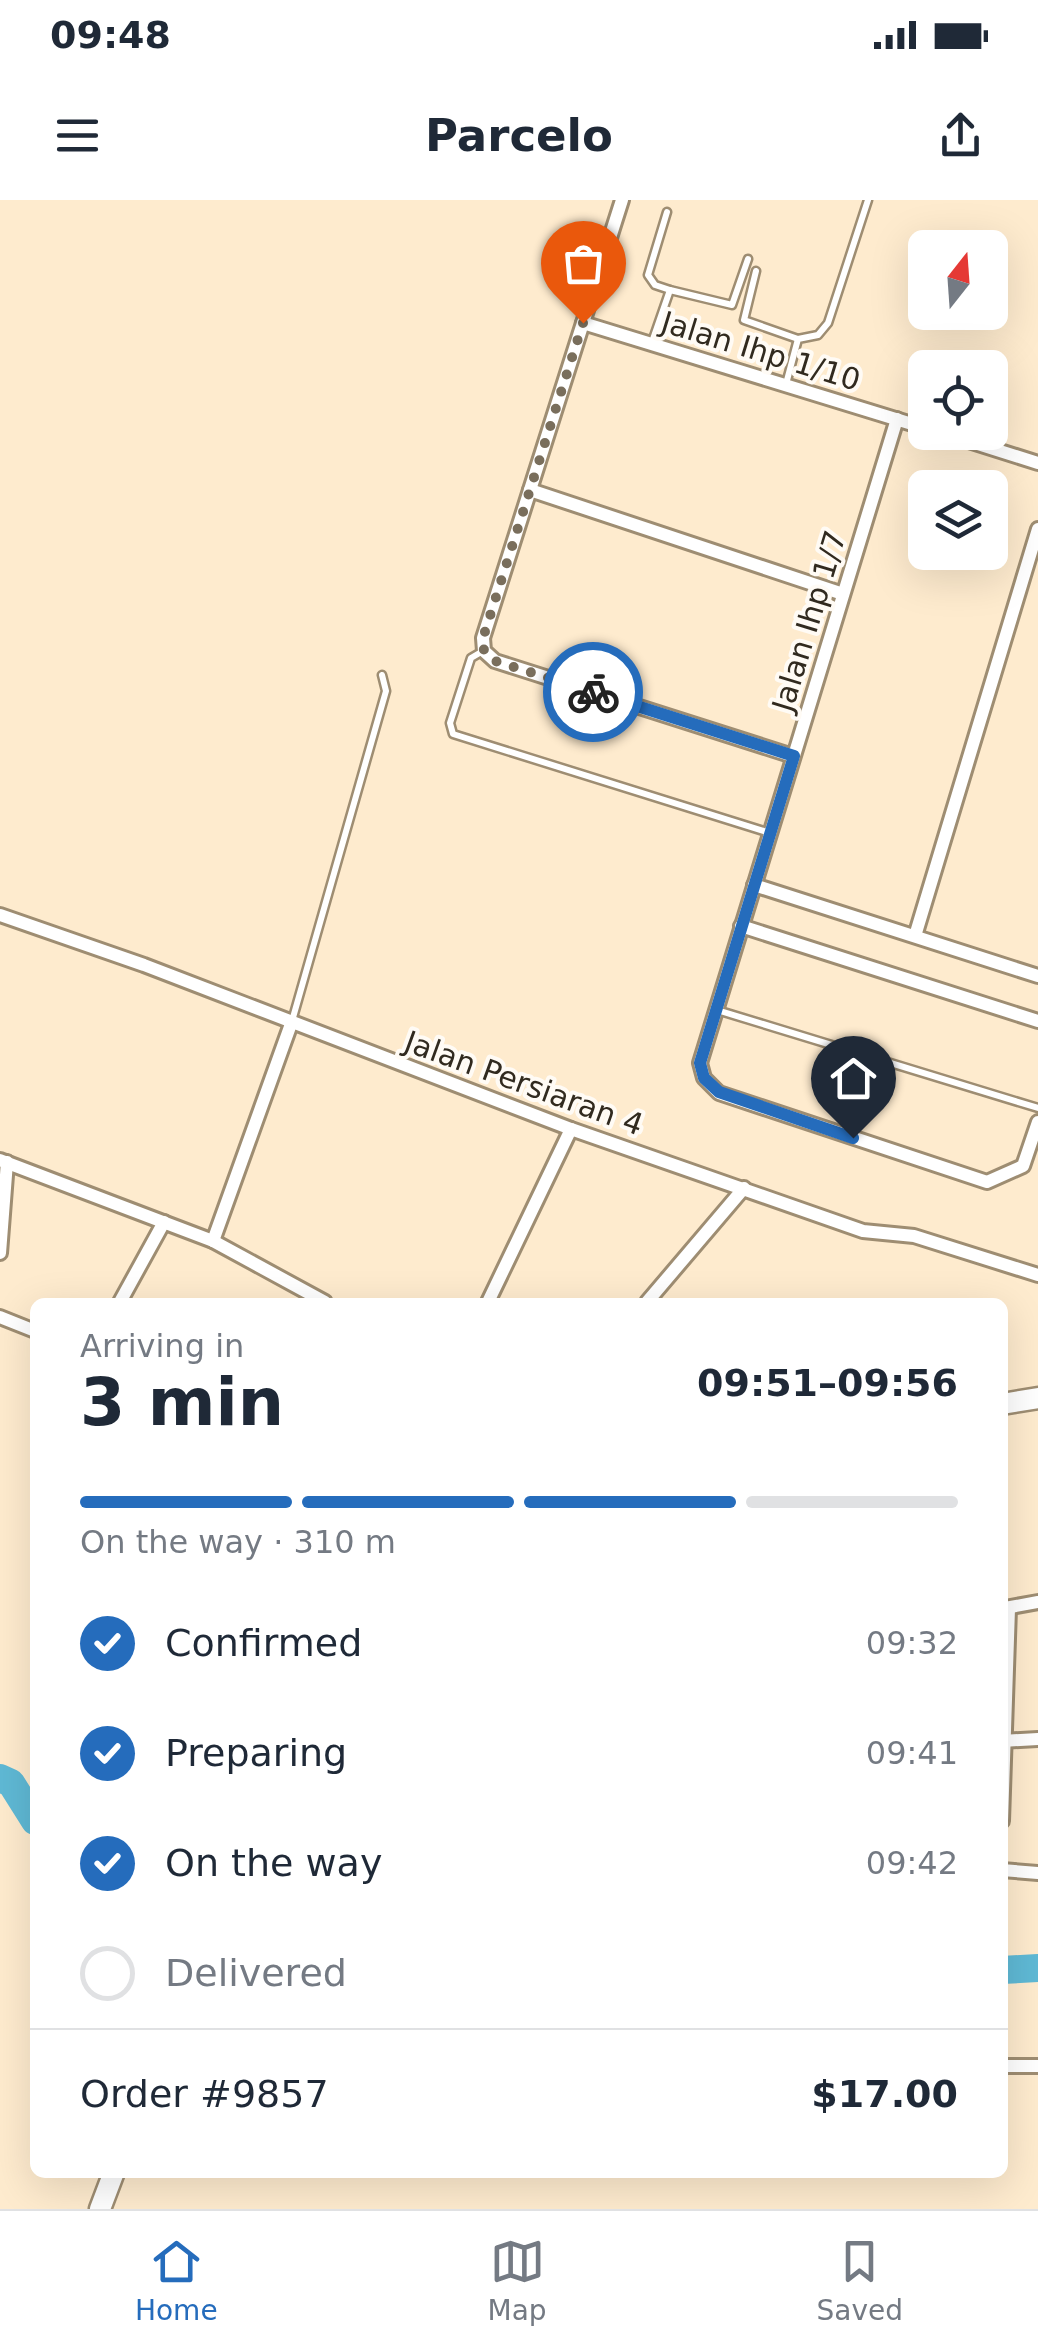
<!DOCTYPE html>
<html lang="en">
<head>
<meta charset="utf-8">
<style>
  body { margin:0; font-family:"DejaVu Sans",sans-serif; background:#f6f6f7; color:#1f2937; height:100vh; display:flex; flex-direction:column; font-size:38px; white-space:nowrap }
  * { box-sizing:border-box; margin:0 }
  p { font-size:32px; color:#747a83 }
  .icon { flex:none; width:55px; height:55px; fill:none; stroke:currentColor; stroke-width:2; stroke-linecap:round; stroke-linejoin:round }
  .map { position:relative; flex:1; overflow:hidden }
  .panel { position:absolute; left:30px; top:1098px; width:978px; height:880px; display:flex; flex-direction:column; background:#fff; border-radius:15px; box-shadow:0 10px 40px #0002 }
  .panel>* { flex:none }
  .needle { width:65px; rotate:17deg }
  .fabs { position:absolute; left:908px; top:30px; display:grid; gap:20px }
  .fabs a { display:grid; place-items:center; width:100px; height:100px; border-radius:15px; background:#fff; box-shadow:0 10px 40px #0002; font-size:50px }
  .pin { position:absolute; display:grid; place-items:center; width:85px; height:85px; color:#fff; margin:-102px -42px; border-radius:50% 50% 50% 0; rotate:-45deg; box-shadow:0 0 10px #0007 }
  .pin .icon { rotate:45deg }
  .courier { position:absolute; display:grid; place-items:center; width:100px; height:100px; margin:-50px; border:8px solid #256cbc; border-radius:50%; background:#fff; color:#222; box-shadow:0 2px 12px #0007 }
  .headline em { font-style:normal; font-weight:800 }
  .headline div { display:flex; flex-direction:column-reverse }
  .headline { display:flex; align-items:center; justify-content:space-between; height:170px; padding:0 50px }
  h1 { font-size:65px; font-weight:800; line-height:75px }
  .bar { display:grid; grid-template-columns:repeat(4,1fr); gap:15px 10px; align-content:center; height:120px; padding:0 50px }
  .bar i { height:12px; border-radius:8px; background:#e0e1e3 }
  .bar .current { background:#256cbc }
  .bar p { grid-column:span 4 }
  .line { display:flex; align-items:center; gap:25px; padding:0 50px; border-top:2px solid #e0e1e3 }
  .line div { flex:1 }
  ol { padding:0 50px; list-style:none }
  li { display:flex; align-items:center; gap:30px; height:110px }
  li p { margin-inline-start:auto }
  li .icon { padding:10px; border-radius:50%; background:#256cbc; color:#fff; stroke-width:4 }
  li:last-child { color:#747a83 }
  li i { width:55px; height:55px; border:5px solid #e0e1e3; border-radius:50% }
  .status { display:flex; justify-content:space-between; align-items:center; height:70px; padding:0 50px; background:#fff; direction:ltr }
  .status svg { height:28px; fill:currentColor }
  header { display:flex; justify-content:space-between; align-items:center; height:130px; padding:0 50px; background:#fff; font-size:45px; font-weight:800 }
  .tabs { display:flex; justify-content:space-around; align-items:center; height:140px; border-top:2px solid #e0e1e3; background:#fff; font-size:28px; color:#747a83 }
  .tabs a { display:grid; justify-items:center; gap:5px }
  .tabs .current { color:#256cbc }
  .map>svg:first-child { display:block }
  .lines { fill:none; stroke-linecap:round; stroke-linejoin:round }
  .river { stroke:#5fb9d5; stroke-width:28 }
  .service-casing { stroke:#9e8d72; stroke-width:11 }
  .minor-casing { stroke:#9e8d72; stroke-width:18 }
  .primary-casing { stroke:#9e8d72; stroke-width:25 }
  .service { stroke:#fff; stroke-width:6 }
  .minor { stroke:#fff; stroke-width:12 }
  .primary { stroke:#fff; stroke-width:20 }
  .done { stroke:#796e5c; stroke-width:10; stroke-dasharray:0 18 }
  .route { stroke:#256cbc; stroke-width:12 }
  .labels { text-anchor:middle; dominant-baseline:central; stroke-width:8; stroke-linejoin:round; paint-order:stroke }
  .street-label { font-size:30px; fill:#312a1f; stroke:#fffbf5 }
</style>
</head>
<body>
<div class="status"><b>09:48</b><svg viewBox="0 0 49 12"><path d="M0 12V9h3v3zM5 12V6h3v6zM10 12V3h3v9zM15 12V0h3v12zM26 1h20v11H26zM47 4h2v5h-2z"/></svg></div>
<header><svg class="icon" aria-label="menu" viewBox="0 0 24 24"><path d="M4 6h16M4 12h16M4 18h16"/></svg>Parcelo<svg class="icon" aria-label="share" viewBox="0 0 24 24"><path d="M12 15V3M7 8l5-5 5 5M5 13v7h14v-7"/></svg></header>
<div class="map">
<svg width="1038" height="2009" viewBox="0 0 1038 2009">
  <rect width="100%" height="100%" fill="#feebce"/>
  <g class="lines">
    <g class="river">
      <path d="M0 1578 11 1583 35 1621"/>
      <path d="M1002 1770 1038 1768"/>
    </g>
    <g class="service-casing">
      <g id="service">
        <path d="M667 12 648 75 655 85 670 90"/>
        <path d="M756 71 744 120 798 139"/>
        <path d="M652 142 670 90 732 105 748 59"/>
        <path d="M786 184 798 139 818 135 828 123 868 0"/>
        <path d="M483 451 471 458 450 523 453 534 770 633"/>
        <path d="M717 810 1038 908"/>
        <path d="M292 821 386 491 382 475"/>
      </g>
    </g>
    <g class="minor-casing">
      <g id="minor">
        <path d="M622 0 483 438 484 451 495 461 793 556"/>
        <path d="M583 123 925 228"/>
        <path d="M897 219 700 863 704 878 719 893 987 982 1023 966 1038 922"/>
        <path d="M940 232 1038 263"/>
        <path d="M530 290 843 394"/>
        <path d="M754 685 1038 776"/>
        <path d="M0 715 144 765 571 929 863 1031 914 1036 1038 1075"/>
        <path d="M741 726 1038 821"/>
        <path d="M915 736 1038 329"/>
        <path d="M0 960 213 1041 325 1102"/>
        <path d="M213 1041 291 824"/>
        <path d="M0 1053 7 962"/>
        <path d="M120 1102 164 1022"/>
        <path d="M488 1102 571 929"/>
        <path d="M647 1102 744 988"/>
        <path d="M0 1117 35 1131"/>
        <path d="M1005 1408 1038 1402"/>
        <path d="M1002 1541 1038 1539"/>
        <path d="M1002 1621 1009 1408"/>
        <path d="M1002 1670 1038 1673"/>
        <path d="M1002 1866H1038"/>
      </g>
    </g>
    <g class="primary-casing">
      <g id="primary">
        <path d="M1002 1204 1038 1198"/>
        <path d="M100 2009 114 1972"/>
      </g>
    </g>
    <use href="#service" class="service"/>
    <use href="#minor" class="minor"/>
    <use href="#primary" class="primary"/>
  </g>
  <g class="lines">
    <path class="done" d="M583 123 483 438 484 451 495 461 593 492"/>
    <path class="route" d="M593 492 794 556 700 863 704 878 719 892 853 938"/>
  </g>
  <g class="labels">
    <g class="street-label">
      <text transform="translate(761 151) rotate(17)">Jalan Ihp 1/10</text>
      <text transform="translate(809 421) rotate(-73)">Jalan Ihp 1/7</text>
      <text transform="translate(524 883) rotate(20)">Jalan Persiaran 4</text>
    </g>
  </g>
</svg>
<div class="fabs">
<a><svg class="needle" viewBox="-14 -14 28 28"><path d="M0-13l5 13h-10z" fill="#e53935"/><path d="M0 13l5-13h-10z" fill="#747a83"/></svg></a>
<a><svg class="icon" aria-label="locate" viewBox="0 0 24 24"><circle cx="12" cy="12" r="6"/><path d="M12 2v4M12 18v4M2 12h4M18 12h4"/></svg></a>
<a><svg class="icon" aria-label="layers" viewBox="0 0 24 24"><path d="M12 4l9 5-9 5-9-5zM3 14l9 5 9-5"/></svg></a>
</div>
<div class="pin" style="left:583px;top:123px;background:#ea580c"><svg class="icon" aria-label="bag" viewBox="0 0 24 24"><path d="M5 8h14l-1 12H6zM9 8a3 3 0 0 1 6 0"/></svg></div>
<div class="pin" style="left:853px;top:938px;background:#1f2937"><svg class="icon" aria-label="home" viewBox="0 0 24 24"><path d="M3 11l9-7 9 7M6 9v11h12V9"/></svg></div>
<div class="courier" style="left:593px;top:492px"><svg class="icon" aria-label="bike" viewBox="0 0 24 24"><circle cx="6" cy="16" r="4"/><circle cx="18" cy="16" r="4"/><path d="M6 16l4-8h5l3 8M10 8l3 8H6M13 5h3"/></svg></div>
<section class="panel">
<div class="headline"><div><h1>3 min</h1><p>Arriving in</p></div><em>09:51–09:56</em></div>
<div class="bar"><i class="current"></i><i class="current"></i><i class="current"></i><i></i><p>On the way · 310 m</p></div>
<ol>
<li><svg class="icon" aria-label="check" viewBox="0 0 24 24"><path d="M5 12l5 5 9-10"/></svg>Confirmed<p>09:32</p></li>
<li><svg class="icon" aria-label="check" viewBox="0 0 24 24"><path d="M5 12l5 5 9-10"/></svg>Preparing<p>09:41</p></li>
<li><svg class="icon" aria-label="check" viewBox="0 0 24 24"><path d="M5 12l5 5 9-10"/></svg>On the way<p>09:42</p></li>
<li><i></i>Delivered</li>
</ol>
<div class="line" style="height:130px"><div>Order #9857</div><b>$17.00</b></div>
</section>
</div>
<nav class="tabs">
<a class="current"><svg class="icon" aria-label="home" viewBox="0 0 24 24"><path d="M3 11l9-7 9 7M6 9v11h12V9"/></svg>Home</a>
<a><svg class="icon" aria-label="map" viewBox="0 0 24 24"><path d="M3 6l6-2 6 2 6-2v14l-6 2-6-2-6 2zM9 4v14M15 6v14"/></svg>Map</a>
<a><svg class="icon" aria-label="saved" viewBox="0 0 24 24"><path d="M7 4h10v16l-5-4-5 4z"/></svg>Saved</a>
</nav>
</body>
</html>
